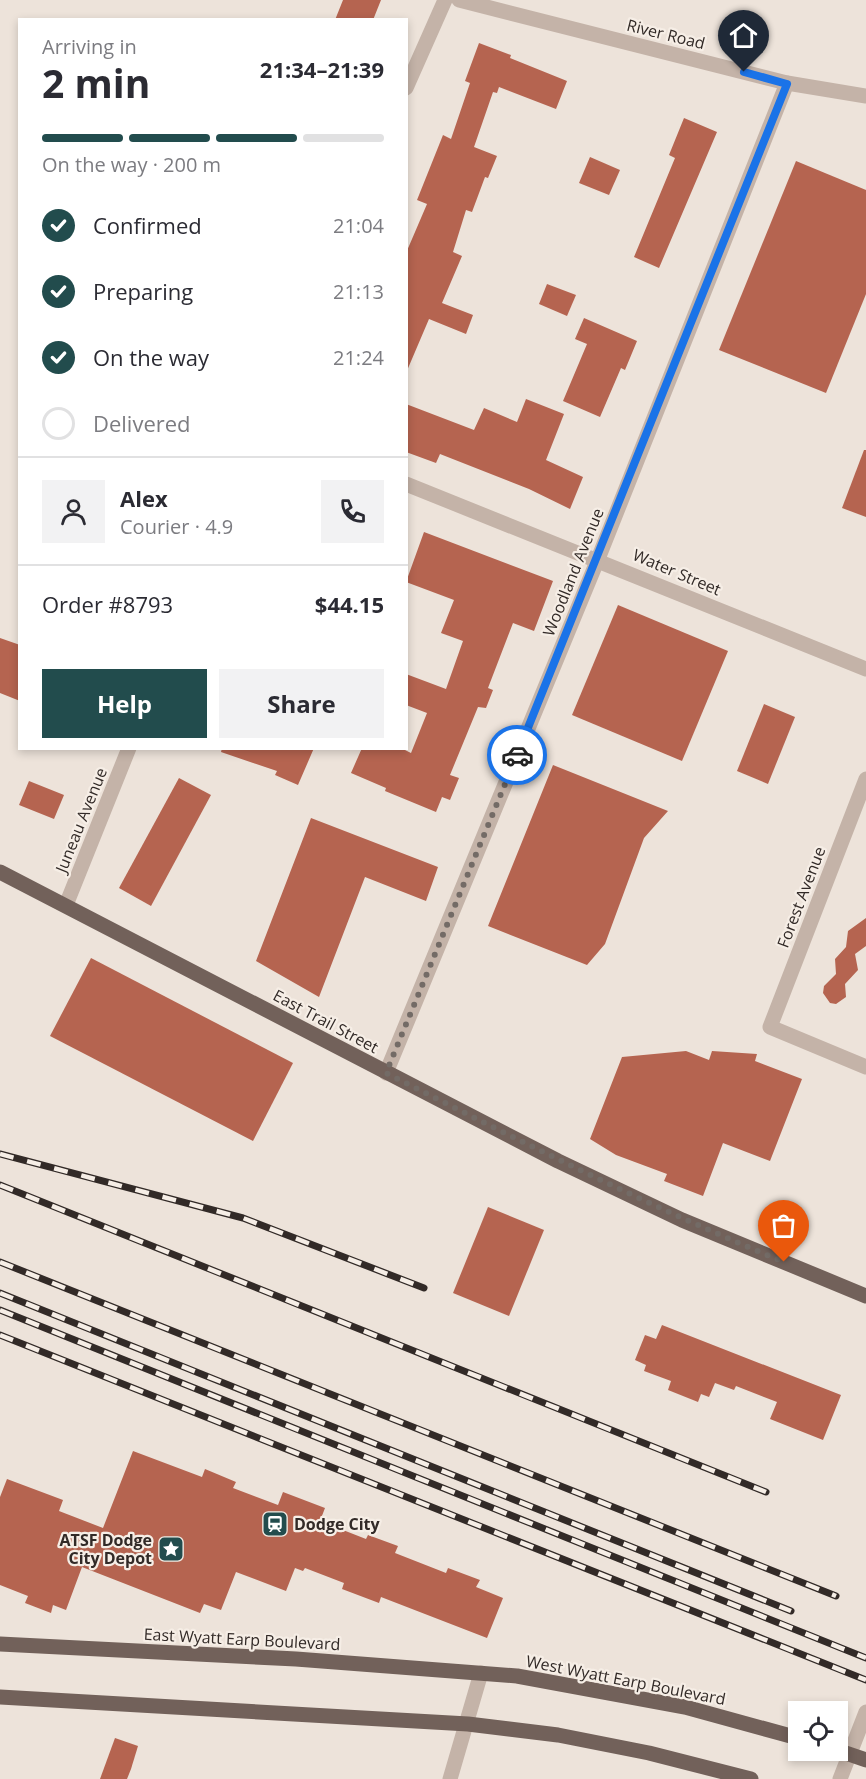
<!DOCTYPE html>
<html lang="en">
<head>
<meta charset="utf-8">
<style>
  body { margin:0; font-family:"Open Sans",sans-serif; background:#f2f2f3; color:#2b2b33; height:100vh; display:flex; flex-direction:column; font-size:22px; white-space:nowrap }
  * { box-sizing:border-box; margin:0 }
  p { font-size:20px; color:#7c7c81 }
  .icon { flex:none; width:33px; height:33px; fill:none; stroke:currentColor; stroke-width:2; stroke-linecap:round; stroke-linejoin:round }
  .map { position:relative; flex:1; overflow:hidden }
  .side { position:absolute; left:18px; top:18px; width:390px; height:732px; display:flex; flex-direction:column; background:#fff; border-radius:0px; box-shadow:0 3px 9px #0003 }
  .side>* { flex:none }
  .fabs { position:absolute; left:788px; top:1701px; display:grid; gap:12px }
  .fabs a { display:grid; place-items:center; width:60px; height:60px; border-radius:0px; background:#fff; box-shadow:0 3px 9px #0003; font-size:30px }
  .pin { position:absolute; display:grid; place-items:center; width:51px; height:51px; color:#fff; margin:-62px -26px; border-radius:50% 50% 50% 0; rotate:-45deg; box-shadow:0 0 6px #0007 }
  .pin .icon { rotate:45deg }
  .courier { position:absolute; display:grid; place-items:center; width:60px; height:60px; margin:-30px; border:4px solid #1a73e8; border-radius:50%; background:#fff; color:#222; box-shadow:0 2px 8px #0007 }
  .head em { font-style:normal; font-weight:700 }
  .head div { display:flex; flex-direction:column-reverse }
  .head { display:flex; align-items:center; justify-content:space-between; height:102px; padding:0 24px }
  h1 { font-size:39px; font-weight:700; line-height:45px }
  .bar { display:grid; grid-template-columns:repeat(4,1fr); gap:9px 6px; align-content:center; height:72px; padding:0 24px }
  .bar i { height:8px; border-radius:4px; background:#e1e1e2 }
  .bar .current { background:#224c4d }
  .bar p { grid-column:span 4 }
  .line { display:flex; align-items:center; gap:15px; padding:0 24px; border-top:2px solid #e1e1e2 }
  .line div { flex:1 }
  .round { display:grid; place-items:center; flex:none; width:63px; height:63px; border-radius:0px; background:#f2f2f3 }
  ol { padding:0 24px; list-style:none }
  li { display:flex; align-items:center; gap:18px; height:66px }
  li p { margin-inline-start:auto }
  li .icon { padding:6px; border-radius:50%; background:#224c4d; color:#fff; stroke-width:4 }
  li:last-child { color:#7c7c81 }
  li i { width:33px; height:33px; border:3px solid #e1e1e2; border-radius:50% }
  .action { display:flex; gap:12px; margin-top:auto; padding:12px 24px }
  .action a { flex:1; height:69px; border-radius:0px; background:#224c4d; color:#fff; font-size:24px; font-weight:700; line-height:69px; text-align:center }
  .action a+a { background:#f2f2f3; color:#2b2b33 }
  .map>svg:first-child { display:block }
  .building { fill:#b56450 }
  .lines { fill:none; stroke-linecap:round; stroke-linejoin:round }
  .minor { stroke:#c4b3a8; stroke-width:15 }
  .tertiary { stroke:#c4b3a8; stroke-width:15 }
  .primary { stroke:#72615a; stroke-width:15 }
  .rail-casing { stroke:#322a27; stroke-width:7 }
  .rail { stroke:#f6eee6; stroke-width:4.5; stroke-dasharray:14; stroke-linecap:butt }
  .done { stroke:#736b66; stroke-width:6; stroke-dasharray:0 10.8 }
  .route { stroke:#1a73e8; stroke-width:8 }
  .labels { text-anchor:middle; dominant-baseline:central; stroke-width:4.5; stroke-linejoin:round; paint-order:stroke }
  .street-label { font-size:16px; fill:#322a27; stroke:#f6eee6 }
  .poi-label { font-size:16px; font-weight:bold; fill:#322a27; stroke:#f6eee6; text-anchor:start }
</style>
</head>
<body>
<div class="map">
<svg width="866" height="1779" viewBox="0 0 866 1779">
  <rect width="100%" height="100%" fill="#ede3da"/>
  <g class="building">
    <path d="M343 0H381L373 20H335Z"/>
    <path d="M479 43 511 55 510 58 567 81 556 109 499 87 497 93 493 92 474 147 497 156 488 178 485 177 472 212 466 210 453 252 462 256 442 303 473 315 466 334 429 319 406 373V253L427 204 417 200 443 135 451 139 470 83 465 81Z"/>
    <path d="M684 118 717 132 659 268 634 257 675 158 669 155Z"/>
    <path d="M590 157 620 170 609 195 579 183Z"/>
    <path d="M796 161 866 190V294L826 393 719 350Z"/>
    <path d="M547 284 576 295 567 316 539 304Z"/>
    <path d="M584 318 637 341 625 370 621 368 600 417 563 401 587 344 575 339Z"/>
    <path d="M526 399 564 414 546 460 583 477 570 509 529 489 440 454 436 463 406 452V404L474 430 484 408 517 422Z"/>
    <path d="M864 450H866V517L842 508Z"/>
    <path d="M424 532 553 581 534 631 513 623 488 688 493 690 486 708 478 707 450 775 459 778 450 800 442 797 436 812 385 791 386 788 351 773 362 748H401L411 753 427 713 406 705V674L446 689 463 641 441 633 454 600 406 582Z"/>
    <path d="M618 605 728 651 682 761 572 715Z"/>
    <path d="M0 638 20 645V701L0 693Z"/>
    <path d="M764 704 795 717 768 784 737 771Z"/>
    <path d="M222 748H314L298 785 275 775 277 771 221 752Z"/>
    <path d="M553 765 668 811 644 838 605 944 587 965 488 926Z"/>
    <path d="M179 778 211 795 151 906 119 888Z"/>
    <path d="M29 781 64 795 54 819 19 805Z"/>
    <path d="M311 818 438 867 426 901 365 877 319 997 256 961Z"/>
    <path d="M866 918V946L855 954 858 970 845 984 846 997 836 1004 830 1003 823 993 824 986 836 974 835 959 846 947 848 931Z"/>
    <path d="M91 958 293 1063 253 1141 50 1036Z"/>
    <path d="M686 1051 709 1060 712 1051 757 1054 755 1061 802 1079 770 1161 723 1143 703 1196 664 1181 667 1174 616 1155 590 1139 622 1057Z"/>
    <path d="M488 1207 544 1230 509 1316 453 1293Z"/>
    <path d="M662 1325 841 1395 823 1440 770 1419 777 1402 736 1386 734 1390 715 1383 709 1397 701 1394 698 1402 668 1390 671 1381 644 1371 646 1365 635 1360 645 1335 656 1339Z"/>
    <path d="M133 1451 202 1477 205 1469 236 1482 233 1488 278 1505 283 1492 325 1508 320 1521 366 1539 368 1535 398 1546 395 1553 446 1573 448 1568 480 1580 476 1587 503 1598 487 1638 381 1597 379 1603 342 1589 344 1583 305 1568 303 1571 295 1568 286 1591 236 1572 221 1610 204 1604 200 1613 82 1567 66 1610 53 1605 51 1613 25 1603 28 1596 0 1585V1497L7 1479 63 1500 59 1511 103 1528Z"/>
    <path d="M115 1738 138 1746 131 1769 127 1779H100Z"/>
  </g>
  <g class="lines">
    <g class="minor">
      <path d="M459 0 787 83 866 96"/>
      <path d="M406 88 445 0"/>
      <path d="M406 484 866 669"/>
      <path d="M866 779 770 1027 866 1067"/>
      <path d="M66 905 129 748"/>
      <path d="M386 1073 598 559 787 83"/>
      <path d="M840 1779 866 1712"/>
    </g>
    <path class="tertiary" d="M450 1779 481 1673"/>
    <g class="primary">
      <path d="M0 872 558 1161 682 1220 866 1296"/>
      <path d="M0 1644 296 1659 517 1676 685 1707 798 1738"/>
      <path d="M0 1697 468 1724 558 1735 649 1753 751 1779"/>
      <path d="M837 1750 866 1760"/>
    </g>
    <g class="rail-casing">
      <g id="rail">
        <path d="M0 1154 243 1218 424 1288"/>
        <path d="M0 1185 766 1492"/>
        <path d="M0 1262 836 1596"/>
        <path d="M0 1293 791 1611"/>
        <path d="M0 1310 866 1658"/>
        <path d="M0 1335 866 1680"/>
      </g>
    </g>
    <use href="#rail" class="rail"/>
  </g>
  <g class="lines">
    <path class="done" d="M517 755 386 1073C518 1140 648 1206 784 1262"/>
    <path class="route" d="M517 755 787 84 744 72"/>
  </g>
  <defs>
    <g id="station-square" transform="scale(1.35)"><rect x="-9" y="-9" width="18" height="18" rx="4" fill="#224c4d" stroke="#f6eee6"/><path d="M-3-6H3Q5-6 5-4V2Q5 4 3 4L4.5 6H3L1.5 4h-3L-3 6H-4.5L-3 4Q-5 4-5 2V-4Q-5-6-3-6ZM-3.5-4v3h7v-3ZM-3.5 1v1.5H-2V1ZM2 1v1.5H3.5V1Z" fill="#fff"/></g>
    <g id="sight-square" transform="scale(1.35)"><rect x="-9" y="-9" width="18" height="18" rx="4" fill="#224c4d" stroke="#f6eee6"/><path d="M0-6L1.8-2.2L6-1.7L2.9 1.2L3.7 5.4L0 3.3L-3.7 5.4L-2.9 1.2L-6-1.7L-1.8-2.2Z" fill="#fff"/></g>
  </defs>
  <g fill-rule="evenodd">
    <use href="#station-square" x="275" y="1524"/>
    <use href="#sight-square" x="171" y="1549"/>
  </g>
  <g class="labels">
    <g class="street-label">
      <text transform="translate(666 34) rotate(14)">River Road</text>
      <text transform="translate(573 572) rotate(-68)">Woodland Avenue</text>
      <text transform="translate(677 572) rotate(23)">Water Street</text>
      <text transform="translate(81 820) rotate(-68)">Juneau Avenue</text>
      <text transform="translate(801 897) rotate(-69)">Forest Avenue</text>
      <text transform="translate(326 1021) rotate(28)">East Trail Street</text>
      <text transform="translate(242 1639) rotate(3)">East Wyatt Earp Boulevard</text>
      <text transform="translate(626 1680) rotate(11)">West Wyatt Earp Boulevard</text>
    </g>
    <g class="poi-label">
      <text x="294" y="1524">Dodge City</text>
      <text x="152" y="1540" text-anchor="end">ATSF Dodge<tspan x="152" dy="18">City Depot</tspan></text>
    </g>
  </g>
</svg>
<div class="fabs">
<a><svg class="icon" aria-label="locate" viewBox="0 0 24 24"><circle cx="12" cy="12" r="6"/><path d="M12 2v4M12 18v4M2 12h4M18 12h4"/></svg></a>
</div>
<div class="pin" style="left:784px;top:1262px;background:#ea580c"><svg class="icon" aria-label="bag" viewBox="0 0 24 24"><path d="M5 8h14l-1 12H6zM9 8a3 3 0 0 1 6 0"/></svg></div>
<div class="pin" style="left:744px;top:72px;background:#1f2937"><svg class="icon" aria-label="home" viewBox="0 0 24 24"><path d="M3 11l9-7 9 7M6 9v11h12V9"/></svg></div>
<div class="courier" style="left:517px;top:755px"><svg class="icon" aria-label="car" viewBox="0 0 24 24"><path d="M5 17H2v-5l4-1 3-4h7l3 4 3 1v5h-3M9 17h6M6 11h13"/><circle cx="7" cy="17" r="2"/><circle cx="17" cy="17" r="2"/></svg></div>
<section class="side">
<div class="head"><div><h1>2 min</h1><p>Arriving in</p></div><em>21:34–21:39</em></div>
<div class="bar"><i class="current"></i><i class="current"></i><i class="current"></i><i></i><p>On the way · 200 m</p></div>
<ol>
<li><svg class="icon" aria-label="check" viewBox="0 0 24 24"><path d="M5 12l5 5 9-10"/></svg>Confirmed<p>21:04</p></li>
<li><svg class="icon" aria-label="check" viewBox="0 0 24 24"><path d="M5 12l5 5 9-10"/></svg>Preparing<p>21:13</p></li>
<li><svg class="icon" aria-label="check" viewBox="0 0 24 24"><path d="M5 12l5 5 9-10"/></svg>On the way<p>21:24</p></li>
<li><i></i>Delivered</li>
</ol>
<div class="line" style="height:108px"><a class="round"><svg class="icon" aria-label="person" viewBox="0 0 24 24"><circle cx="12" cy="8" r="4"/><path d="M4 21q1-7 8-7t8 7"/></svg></a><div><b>Alex</b><p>Courier · 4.9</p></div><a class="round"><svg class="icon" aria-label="phone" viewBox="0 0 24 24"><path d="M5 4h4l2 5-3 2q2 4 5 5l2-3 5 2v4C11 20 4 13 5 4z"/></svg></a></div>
<div class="line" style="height:78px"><div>Order #8793</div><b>$44.15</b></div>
<div class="action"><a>Help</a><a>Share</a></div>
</section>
</div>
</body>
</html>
